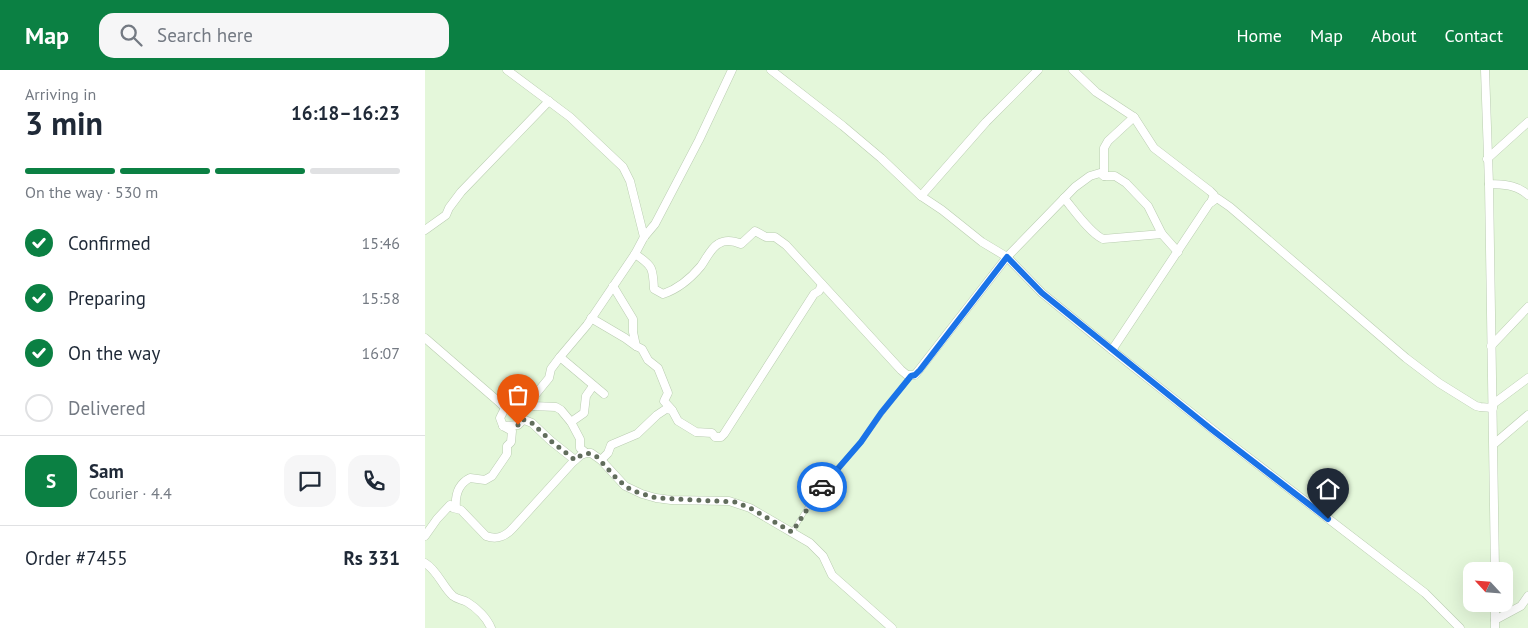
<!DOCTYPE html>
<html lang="en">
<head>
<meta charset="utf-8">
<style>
  body { margin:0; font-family:"PT Sans",sans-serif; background:#f6f6f7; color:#1f2937; height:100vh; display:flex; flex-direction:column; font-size:19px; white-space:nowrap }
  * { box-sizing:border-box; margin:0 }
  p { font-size:16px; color:#747a83 }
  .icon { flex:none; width:28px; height:28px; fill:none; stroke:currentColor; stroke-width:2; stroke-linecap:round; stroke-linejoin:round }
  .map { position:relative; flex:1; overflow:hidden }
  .side { display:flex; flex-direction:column; background:#fff; width:425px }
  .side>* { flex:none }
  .needle { width:32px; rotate:296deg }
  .tools { position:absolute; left:1038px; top:492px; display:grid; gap:10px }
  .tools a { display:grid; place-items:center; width:50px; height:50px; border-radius:10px; background:#fff; box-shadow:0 5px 20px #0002; font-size:25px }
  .pin { position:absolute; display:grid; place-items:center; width:42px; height:42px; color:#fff; margin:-51px -21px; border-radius:50% 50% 50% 0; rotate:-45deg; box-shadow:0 0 5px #0007 }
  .pin .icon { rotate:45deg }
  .courier { position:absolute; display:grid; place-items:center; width:50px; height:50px; margin:-25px; border:4px solid #1a73e8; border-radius:50%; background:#fff; color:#222; box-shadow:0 1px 6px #0007 }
  .head em { font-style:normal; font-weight:800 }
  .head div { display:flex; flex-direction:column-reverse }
  .head { display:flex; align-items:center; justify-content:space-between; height:85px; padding:0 25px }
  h1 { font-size:32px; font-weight:800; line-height:38px }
  .bar { display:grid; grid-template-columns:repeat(4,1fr); gap:8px 5px; align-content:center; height:60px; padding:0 25px }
  .bar i { height:6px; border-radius:4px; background:#e0e1e3 }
  .bar .on { background:#0b8043 }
  .bar p { grid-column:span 4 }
  .line { display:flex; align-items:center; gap:12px; padding:0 25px; border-top:1px solid #e0e1e3 }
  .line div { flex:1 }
  .round { display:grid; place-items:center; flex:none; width:52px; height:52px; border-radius:15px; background:#f6f6f7 }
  ol { padding:0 25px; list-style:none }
  li { display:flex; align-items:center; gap:15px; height:55px }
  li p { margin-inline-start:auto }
  li .icon { padding:5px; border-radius:50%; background:#0b8043; color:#fff; stroke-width:4 }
  li:last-child { color:#747a83 }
  li i { width:28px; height:28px; border:2px solid #e0e1e3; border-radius:50% }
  header { display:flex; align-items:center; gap:30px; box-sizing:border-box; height:70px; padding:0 25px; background:#0b8043; color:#fff }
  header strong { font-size:24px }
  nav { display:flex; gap:28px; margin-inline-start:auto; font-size:18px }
  .search { width:350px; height:45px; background:#f6f6f7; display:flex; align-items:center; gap:12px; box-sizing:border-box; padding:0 18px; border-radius:15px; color:#747a83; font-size:19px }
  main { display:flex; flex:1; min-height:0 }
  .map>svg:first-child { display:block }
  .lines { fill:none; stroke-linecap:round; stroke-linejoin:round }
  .lane-casing { stroke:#bacdb1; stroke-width:5 }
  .street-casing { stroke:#bacdb1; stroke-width:9 }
  .lane { stroke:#fff; stroke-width:4 }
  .street { stroke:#fff; stroke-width:8 }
  .done { stroke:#616d5c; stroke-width:5; stroke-dasharray:0 9 }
  .route { stroke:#1a73e8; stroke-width:6 }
</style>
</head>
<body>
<header>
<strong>Map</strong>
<div class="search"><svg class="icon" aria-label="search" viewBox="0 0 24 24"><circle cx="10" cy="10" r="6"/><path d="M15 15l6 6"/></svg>Search here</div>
<nav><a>Home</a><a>Map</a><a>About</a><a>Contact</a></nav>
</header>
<main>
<section class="side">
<div class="head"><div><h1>3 min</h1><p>Arriving in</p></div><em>16:18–16:23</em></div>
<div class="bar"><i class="on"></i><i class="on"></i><i class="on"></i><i></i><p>On the way · 530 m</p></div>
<ol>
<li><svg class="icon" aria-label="check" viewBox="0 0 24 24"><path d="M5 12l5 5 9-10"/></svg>Confirmed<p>15:46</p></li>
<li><svg class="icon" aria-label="check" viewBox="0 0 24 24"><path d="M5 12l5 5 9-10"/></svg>Preparing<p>15:58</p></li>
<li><svg class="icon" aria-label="check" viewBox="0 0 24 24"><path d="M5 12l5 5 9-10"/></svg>On the way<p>16:07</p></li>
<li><i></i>Delivered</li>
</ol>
<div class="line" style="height:90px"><b class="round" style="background:#0b8043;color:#fff">S</b><div><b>Sam</b><p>Courier · 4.4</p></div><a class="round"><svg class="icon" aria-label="chat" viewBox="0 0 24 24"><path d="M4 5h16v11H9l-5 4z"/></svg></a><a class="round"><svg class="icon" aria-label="phone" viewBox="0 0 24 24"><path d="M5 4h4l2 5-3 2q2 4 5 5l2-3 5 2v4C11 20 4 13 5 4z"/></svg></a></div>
<div class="line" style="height:65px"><div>Order #7455</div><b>Rs 331</b></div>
</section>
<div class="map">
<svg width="1103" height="558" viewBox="0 0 1103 558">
  <rect width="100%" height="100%" fill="#e4f7da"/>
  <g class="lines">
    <g class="lane-casing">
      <path id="lane" d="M367 462 393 421 436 372 457 343 486 306"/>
    </g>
    <g class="street-casing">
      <g id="street">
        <path d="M82 0 145 47 198 97 205 111 219 167"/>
        <path d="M346 0 418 56 456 88 496 126 517 140 557 172 582 187 617 223 687 280 802 371 1000 523 1035 558"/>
        <path d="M648 0 671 22 709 47"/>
        <path d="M1060 0 1064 114 1070 501"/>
        <path d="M1062 89 1103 52"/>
        <path d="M679 106V78L683 71 709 47 729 78 785 121 789 125 786 132"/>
        <path d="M1064 114C1079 115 1091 114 1103 125"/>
        <path d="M496 126 561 52 613 0"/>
        <path d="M639 128C649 140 665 163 678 169L737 164"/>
        <path d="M0 160 21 145 24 138 36 122 124 31"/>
        <path d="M210 184C228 196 228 198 229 219L238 224C253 219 266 208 276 196 281 189 286 178 293 174 301 169 309 171 316 174L330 161 341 167H350L361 175 397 214"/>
        <path d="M188 216 208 249V262L211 276 217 279 223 290 233 298 243 323 239 331 247 340"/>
        <path d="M166 248 200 268 211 276"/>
        <path d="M0 268 74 332 80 338 75 348 78 356"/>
        <path d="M1066 276 1103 237"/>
        <path d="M687 280 784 134 792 128 805 137 981 288 1014 313 1051 336 1055 337 1068 338V334L1103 308"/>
        <path d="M135 287 179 324"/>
        <path d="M108 336 131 337 136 340 146 352 155 369V378L161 383"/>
        <path d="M92 347 94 339 100 331 108 336 106 330 124 308 126 299 135 287 162 255 210 184 219 167 230 154 274 70 307 0"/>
        <path d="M146 352 159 343 161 326 168 316"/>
        <path d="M1069 374 1103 345"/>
        <path d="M176 390 183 383 186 375 212 364 232 345 241 339 247 340 253 351 271 362 287 363 290 367H296L299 364 389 224 394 221 397 214 476 300 482 305H490L582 187 650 117 665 106 675 103 679 106H690L701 113 723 136 737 164 753 182"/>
        <path d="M31 438C30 426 33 414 45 408L60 410 67 406 82 384V376L86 372 87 361 78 356 93 355 97 351 92 347 107 353 126 371 150 390"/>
        <path d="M0 466 12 449 25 435 28 438 36 440 61 466C72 470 80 467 88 458L147 393 156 385 161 383H166L176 390 200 416 217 424 231 428 246 430 304 431 325 438 385 473 398 486 407 505 467 558"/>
        <path d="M0 493C13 501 17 516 28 526 33 530 37 529 42 532 52 538 62 548 66 558"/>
        <path d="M1070 550 1096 536 1103 526"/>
        <path d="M1070 558V534"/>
      </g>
    </g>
    <use href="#lane" class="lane"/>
    <use href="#street" class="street"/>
  </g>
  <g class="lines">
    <path class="done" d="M93 355 96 351 92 347 107 353 126 371 150 390C157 384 162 381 171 386L193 410 206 420 231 428 310 432 325 438 367 462 397 417"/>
    <path class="route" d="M397 417 436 372 456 343 486 306 490 305 495 300 582 187 617 223 786 359 903 449"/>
  </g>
</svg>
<div class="tools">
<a><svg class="needle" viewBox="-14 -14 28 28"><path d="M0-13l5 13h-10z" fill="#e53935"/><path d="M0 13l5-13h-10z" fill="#747a83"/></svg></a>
</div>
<div class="pin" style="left:93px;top:355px;background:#ea580c"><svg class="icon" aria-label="bag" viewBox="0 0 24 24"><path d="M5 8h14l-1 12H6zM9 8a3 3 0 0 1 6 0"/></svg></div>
<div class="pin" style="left:903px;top:449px;background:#1f2937"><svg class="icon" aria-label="home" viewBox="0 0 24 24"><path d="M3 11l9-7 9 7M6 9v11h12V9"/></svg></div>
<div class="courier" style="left:397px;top:417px"><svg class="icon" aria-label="car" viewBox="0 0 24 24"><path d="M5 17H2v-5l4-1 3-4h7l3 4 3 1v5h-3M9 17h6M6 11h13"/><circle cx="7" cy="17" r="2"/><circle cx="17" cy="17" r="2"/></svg></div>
</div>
</main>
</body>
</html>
